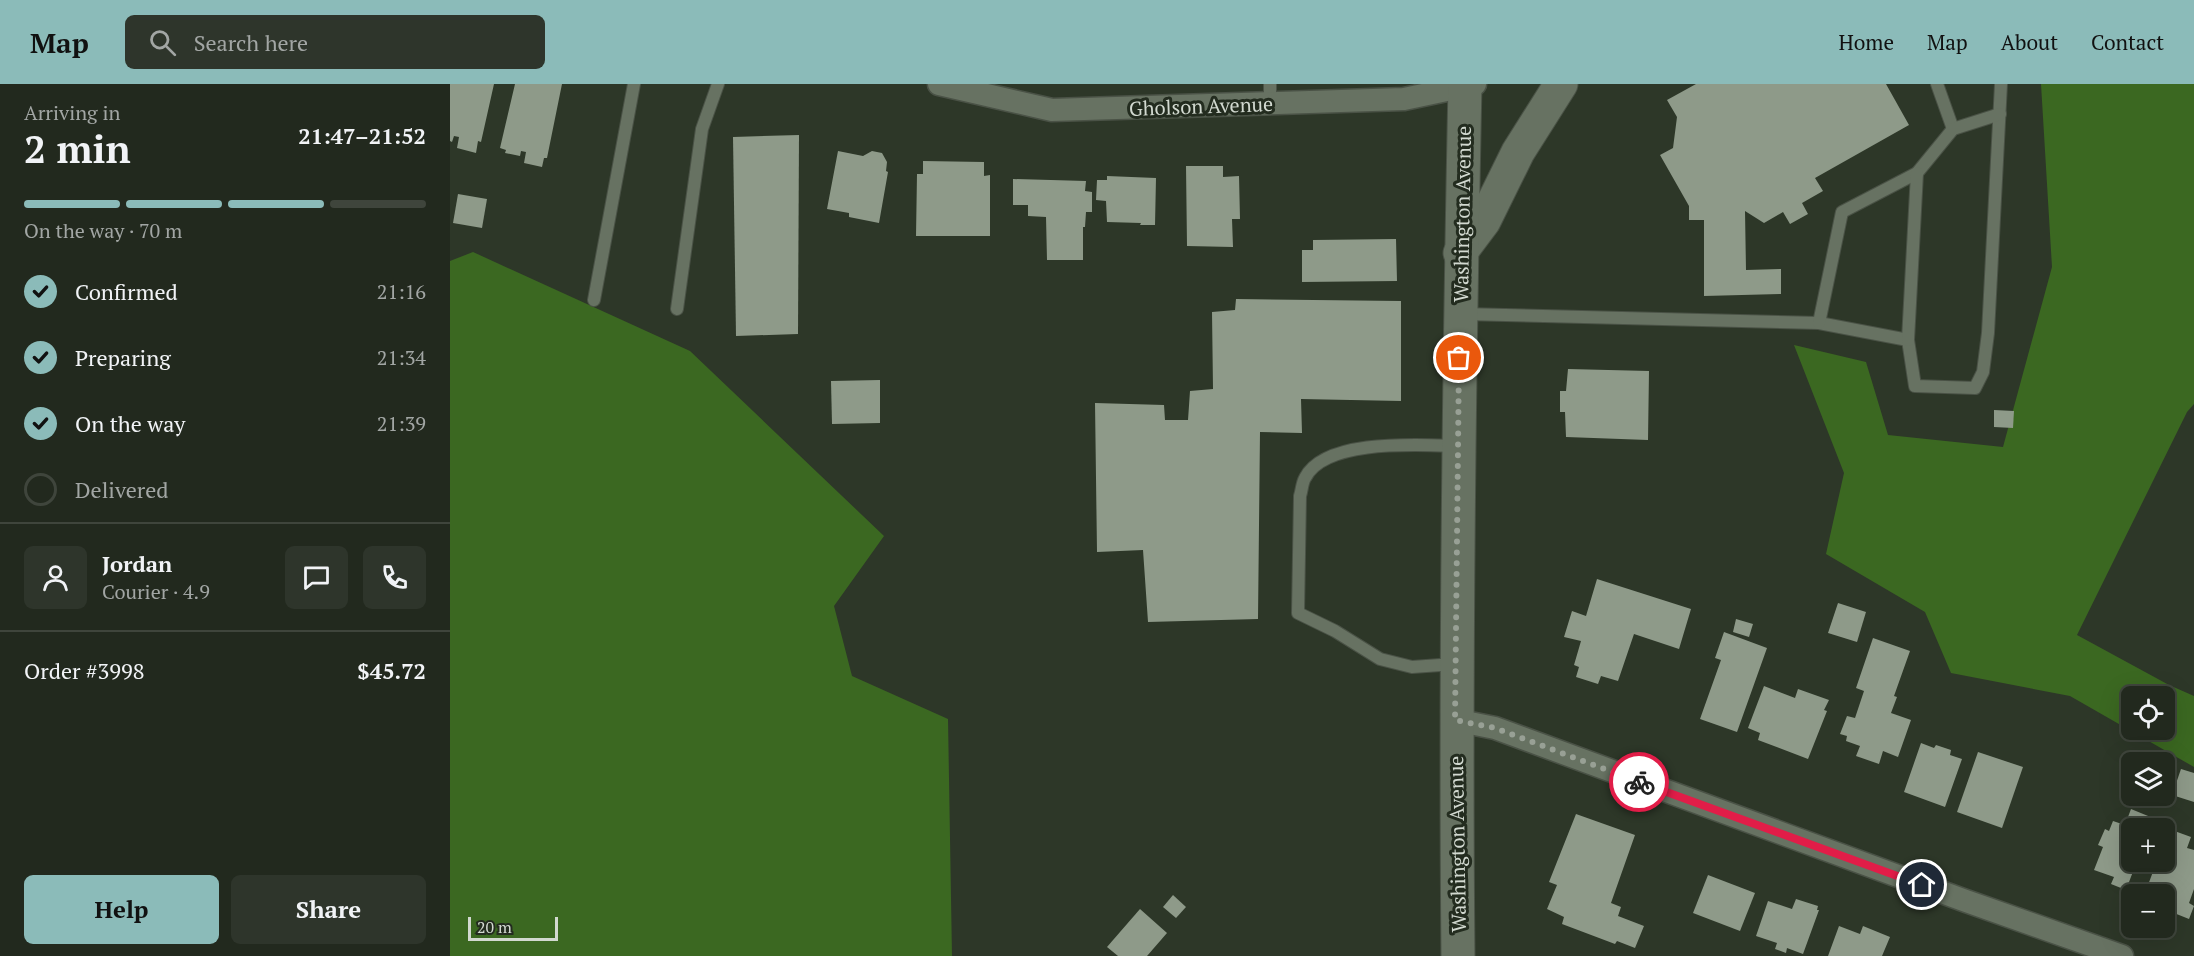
<!DOCTYPE html>
<html lang="en">
<head>
<meta charset="utf-8">
<style>
  body { margin:0; font-family:"PT Serif",serif; background:#2e352b; color:#f1f3f6; height:100vh; display:flex; flex-direction:column; font-size:22px; white-space:nowrap }
  * { box-sizing:border-box; margin:0 }
  p { font-size:20px; color:#a2a6a4 }
  .icon { flex:none; width:33px; height:33px; fill:none; stroke:currentColor; stroke-width:2; stroke-linecap:round; stroke-linejoin:round }
  .map { position:relative; flex:1; overflow:hidden }
  .side { display:flex; flex-direction:column; background:#22291e; width:450px }
  .side>* { flex:none }
  .buttons { position:absolute; left:1671px; top:602px; display:grid; gap:12px }
  .buttons a { display:grid; place-items:center; width:54px; height:54px; border-radius:9px; background:#22291e; box-shadow:0 6px 24px #0002,0 0 0 2px #3f453c; font-size:30px }
  .scale { position:absolute; left:18px; bottom:15px; width:90px; box-sizing:border-box; padding-left:6px; border:3px solid #d2d9d0; border-top:0; font-size:16px; line-height:21px; white-space:nowrap; color:#d2d9d0; -webkit-text-stroke:4px #232c1f; paint-order:stroke }
  .pin { position:absolute; display:grid; place-items:center; width:51px; height:51px; color:#fff; margin:-26px; border:3px solid #fff; border-radius:50%; box-shadow:0 2px 6px #0007 }
  .courier { position:absolute; display:grid; place-items:center; width:60px; height:60px; margin:-30px; border:4px solid #e11d48; border-radius:50%; background:#fff; color:#222; box-shadow:0 2px 8px #0007 }
  .head em { font-style:normal; font-weight:600 }
  .head div { display:flex; flex-direction:column-reverse }
  .head { display:flex; align-items:center; justify-content:space-between; height:102px; padding:0 24px }
  h1 { font-size:39px; font-weight:600; line-height:45px }
  .bar { display:grid; grid-template-columns:repeat(4,1fr); gap:9px 6px; align-content:center; height:72px; padding:0 24px }
  .bar i { height:8px; border-radius:4px; background:#3f453c }
  .bar .on { background:#8bbbb9 }
  .bar p { grid-column:span 4 }
  .line { display:flex; align-items:center; gap:15px; padding:0 24px; border-top:2px solid #3f453c }
  .line div { flex:1 }
  .round { display:grid; place-items:center; flex:none; width:63px; height:63px; border-radius:9px; background:#2e352b }
  ol { padding:0 24px; list-style:none }
  li { display:flex; align-items:center; gap:18px; height:66px }
  li p { margin-inline-start:auto }
  li .icon { padding:6px; border-radius:50%; background:#8bbbb9; color:#111; stroke-width:4 }
  li:last-child { color:#a2a6a4 }
  li i { width:33px; height:33px; border:3px solid #3f453c; border-radius:50% }
  .primary-button { display:flex; gap:12px; margin-top:auto; padding:12px 24px }
  .primary-button a { flex:1; height:69px; border-radius:9px; background:#8bbbb9; color:#111; font-size:24px; font-weight:600; line-height:69px; text-align:center }
  .primary-button a+a { background:#2e352b; color:#f1f3f6 }
  header { display:flex; align-items:center; gap:36px; box-sizing:border-box; height:84px; padding:0 30px; background:#8bbbb9; color:#111 }
  header strong { font-size:28px }
  nav { display:flex; gap:33px; margin-inline-start:auto; font-size:21px }
  .search { width:420px; height:54px; background:#2e352b; display:flex; align-items:center; gap:15px; box-sizing:border-box; padding:0 21px; border-radius:9px; color:#a2a6a4; font-size:22px }
  main { display:flex; flex:1; min-height:0 }
  .map>svg:first-child { display:block }
  .forest { fill:#3b6821; fill-rule:evenodd }
  .building { fill:#8e9a89 }
  .lines { fill:none; stroke-linecap:round; stroke-linejoin:round }
  .lane-casing { stroke:#4a5246; stroke-width:14 }
  .street-casing { stroke:#4a5246; stroke-width:25 }
  .secondary-casing { stroke:#4a5246; stroke-width:35 }
  .lane { stroke:#677262; stroke-width:12 }
  .street { stroke:#677262; stroke-width:22 }
  .secondary { stroke:#677262; stroke-width:33 }
  .done { stroke:#98a095; stroke-width:6; stroke-dasharray:0 10.8 }
  .route { stroke:#e11d48; stroke-width:8 }
  .labels { text-anchor:middle; dominant-baseline:central; stroke-width:6; stroke-linejoin:round; paint-order:stroke }
  .street-label { font-size:20px; fill:#d2d9d0; stroke:#232c1f }
</style>
</head>
<body>
<header>
<strong>Map</strong>
<div class="search"><svg class="icon" aria-label="search" viewBox="0 0 24 24"><circle cx="10" cy="10" r="6"/><path d="M15 15l6 6"/></svg>Search here</div>
<nav><a>Home</a><a>Map</a><a>About</a><a>Contact</a></nav>
</header>
<main>
<section class="side">
<div class="head"><div><h1>2 min</h1><p>Arriving in</p></div><em>21:47–21:52</em></div>
<div class="bar"><i class="on"></i><i class="on"></i><i class="on"></i><i></i><p>On the way · 70 m</p></div>
<ol>
<li><svg class="icon" aria-label="check" viewBox="0 0 24 24"><path d="M5 12l5 5 9-10"/></svg>Confirmed<p>21:16</p></li>
<li><svg class="icon" aria-label="check" viewBox="0 0 24 24"><path d="M5 12l5 5 9-10"/></svg>Preparing<p>21:34</p></li>
<li><svg class="icon" aria-label="check" viewBox="0 0 24 24"><path d="M5 12l5 5 9-10"/></svg>On the way<p>21:39</p></li>
<li><i></i>Delivered</li>
</ol>
<div class="line" style="height:108px"><a class="round"><svg class="icon" aria-label="person" viewBox="0 0 24 24"><circle cx="12" cy="8" r="4"/><path d="M4 21q1-7 8-7t8 7"/></svg></a><div><b>Jordan</b><p>Courier · 4.9</p></div><a class="round"><svg class="icon" aria-label="chat" viewBox="0 0 24 24"><path d="M4 5h16v11H9l-5 4z"/></svg></a><a class="round"><svg class="icon" aria-label="phone" viewBox="0 0 24 24"><path d="M5 4h4l2 5-3 2q2 4 5 5l2-3 5 2v4C11 20 4 13 5 4z"/></svg></a></div>
<div class="line" style="height:78px"><div>Order #3998</div><b>$45.72</b></div>
<div class="primary-button"><a>Help</a><a>Share</a></div>
</section>
<div class="map">
<svg width="1744" height="872" viewBox="0 0 1744 872">
  <rect width="100%" height="100%" fill="#2d3728"/>
  <g class="forest">
    <path d="M1591 0H1744V320L1737 328 1627 551 1719 601 1744 612V683L1620 612 1501 589 1475 528 1376 470 1394 389 1344 261 1416 278 1438 351 1553 363 1602 183ZM1682 612H1714V645H1682Z"/>
    <path d="M23 168 240 267 434 452 384 522 402 592 498 635 502 872H0V177Z"/>
  </g>
  <g class="building">
    <path d="M0 0H44L31 58 28 57 26 69 7 64 9 53 4 52 2 58 0 57Z"/>
    <path d="M65 0H112L97 74H94L92 83 74 79 76 68 71 67 70 72 55 69 56 66 50 64Z"/>
    <path d="M1246 0H1436L1459 41 1365 94 1373 107 1352 119 1358 130 1340 140 1333 128 1314 139 1295 127 1296 186 1331 185V210L1254 212V136H1239V122L1210 71 1223 64 1227 33 1217 16Z"/>
    <path d="M349 51 348 250 286 252 283 53Z"/>
    <path d="M388 67 413 72 422 67 432 69 437 78 436 87 438 88 429 139 399 133V129L377 125Z"/>
    <path d="M473 77 534 78V92L540 91V152H466L467 90H473Z"/>
    <path d="M736 82H773V93L789 92 790 135H782L783 163 737 162Z"/>
    <path d="M657 92 706 94 705 141H690L691 139 657 138 656 117 646 116 647 96H657Z"/>
    <path d="M563 95 636 97 635 107 642 108V128H636L635 143H633V176H597L596 133 578 132V121H563Z"/>
    <path d="M8 110 37 115 32 144 3 139Z"/>
    <path d="M946 155 947 197 852 198V166H863V156Z"/>
    <path d="M786 215 951 217V317L851 315 852 349 810 348 808 535 698 538 693 466 647 468 645 319 714 321 715 336H738L740 307 763 305 762 228 785 226Z"/>
    <path d="M1118 285 1199 287 1198 356 1116 353 1115 328H1110V307H1116Z"/>
    <path d="M430 296V339L382 340 381 297Z"/>
    <path d="M1544 326 1564 327 1563 344 1544 343Z"/>
    <path d="M1147 495 1241 525 1229 565 1184 550 1168 597 1151 592 1148 600 1126 593 1129 583 1124 581 1131 557 1114 553 1122 527 1136 532Z"/>
    <path d="M1388 519 1416 528 1407 558 1378 549Z"/>
    <path d="M1286 535 1303 540 1299 553 1283 548Z"/>
    <path d="M1274 548 1317 564 1287 648 1250 635 1271 576 1265 574Z"/>
    <path d="M1423 554 1460 567 1444 612 1447 613 1441 629 1461 636 1448 673 1433 667 1429 680 1406 672 1410 662 1396 657 1397 652 1390 650 1397 632 1405 634 1414 607 1406 604Z"/>
    <path d="M1314 602 1345 614 1348 605 1379 616 1374 626 1377 627 1358 675 1308 656 1310 649 1298 644Z"/>
    <path d="M1471 659 1484 664 1486 661 1501 666 1500 671 1512 675 1495 723 1454 708Z"/>
    <path d="M1528 668 1573 683 1552 744 1507 728Z"/>
    <path d="M1731 685 1744 689V718L1722 711Z"/>
    <path d="M1681 725 1703 734 1700 744H1682V777H1687L1676 806 1661 800 1664 793 1644 786 1653 763 1648 761 1655 745 1659 747 1663 737 1675 741Z"/>
    <path d="M1126 730 1185 751 1161 819 1171 823 1168 832 1194 842 1185 864 1167 857 1165 860 1112 840 1114 833 1097 825 1107 801 1099 798Z"/>
    <path d="M1719 745 1741 753 1737 764 1744 766V805L1739 819 1744 822 1739 835 1724 829 1727 822 1714 817V810L1695 809 1707 777H1714V758Z"/>
    <path d="M1258 791 1305 809 1290 847 1243 829Z"/>
    <path d="M723 811 736 823 726 834 713 823Z"/>
    <path d="M1346 815 1368 822 1367 826H1369L1353 870 1337 864 1336 869 1325 865 1327 859 1306 852 1318 817 1342 825Z"/>
    <path d="M690 825 717 849 697 872H668L657 863Z"/>
    <path d="M1389 842 1410 850 1413 842 1440 853 1432 872H1378Z"/>
  </g>
  <g class="lines">
    <g class="lane-casing">
      <g id="lane">
        <path d="M1487 0 1503 45"/>
        <path d="M820 20V0"/>
        <path d="M144 216 184 0"/>
        <path d="M227 225 252 45 268 0"/>
        <path d="M1013 230 1369 239 1458 256 1465 302 1525 304 1533 288 1538 249 1551 0"/>
        <path d="M1369 239 1392 128 1467 89 1503 45 1550 30"/>
        <path d="M1458 256 1467 89"/>
        <path d="M1005 580 962 583 930 575 885 547 848 529 850 412C852 406 852 399 855 394 875 354 970 361 1008 362"/>
      </g>
    </g>
    <g class="street-casing">
      <g id="street">
        <path d="M489 0 602 26 954 15 1025 0"/>
        <path d="M1005 636 1045 644 1516 817 1672 872"/>
      </g>
    </g>
    <g class="secondary-casing">
      <g id="secondary">
        <path d="M1010 169 1034 137 1068 68 1111 0"/>
        <path d="M1008 872C1005 581 1009 291 1015 0"/>
      </g>
    </g>
    <use href="#lane" class="lane"/>
    <use href="#street" class="street"/>
    <use href="#secondary" class="secondary"/>
  </g>
  <g class="lines">
    <path class="done" d="M1009 274 1005 636 1045 644 1189 698"/>
    <path class="route" d="M1189 698 1472 801"/>
  </g>
  <g class="labels">
    <g class="street-label">
      <text transform="translate(751 22) rotate(-2)">Gholson Avenue</text>
      <text transform="translate(1012 130) rotate(-89)">Washington Avenue</text>
      <text transform="translate(1007 760) rotate(-91)">Washington Avenue</text>
    </g>
  </g>
</svg>
<div class="buttons">
<a><svg class="icon" aria-label="locate" viewBox="0 0 24 24"><circle cx="12" cy="12" r="6"/><path d="M12 2v4M12 18v4M2 12h4M18 12h4"/></svg></a>
<a><svg class="icon" aria-label="layers" viewBox="0 0 24 24"><path d="M12 4l9 5-9 5-9-5zM3 14l9 5 9-5"/></svg></a>
<a>+</a>
<a>−</a>
</div>
<div class="scale">20 m</div>
<div class="pin" style="left:1009px;top:274px;background:#ea580c"><svg class="icon" aria-label="bag" viewBox="0 0 24 24"><path d="M5 8h14l-1 12H6zM9 8a3 3 0 0 1 6 0"/></svg></div>
<div class="pin" style="left:1472px;top:801px;background:#1f2937"><svg class="icon" aria-label="home" viewBox="0 0 24 24"><path d="M3 11l9-7 9 7M6 9v11h12V9"/></svg></div>
<div class="courier" style="left:1189px;top:698px"><svg class="icon" aria-label="bike" viewBox="0 0 24 24"><circle cx="6" cy="16" r="4"/><circle cx="18" cy="16" r="4"/><path d="M6 16l4-8h5l3 8M10 8l3 8H6M13 5h3"/></svg></div>
</div>
</main>
</body>
</html>
